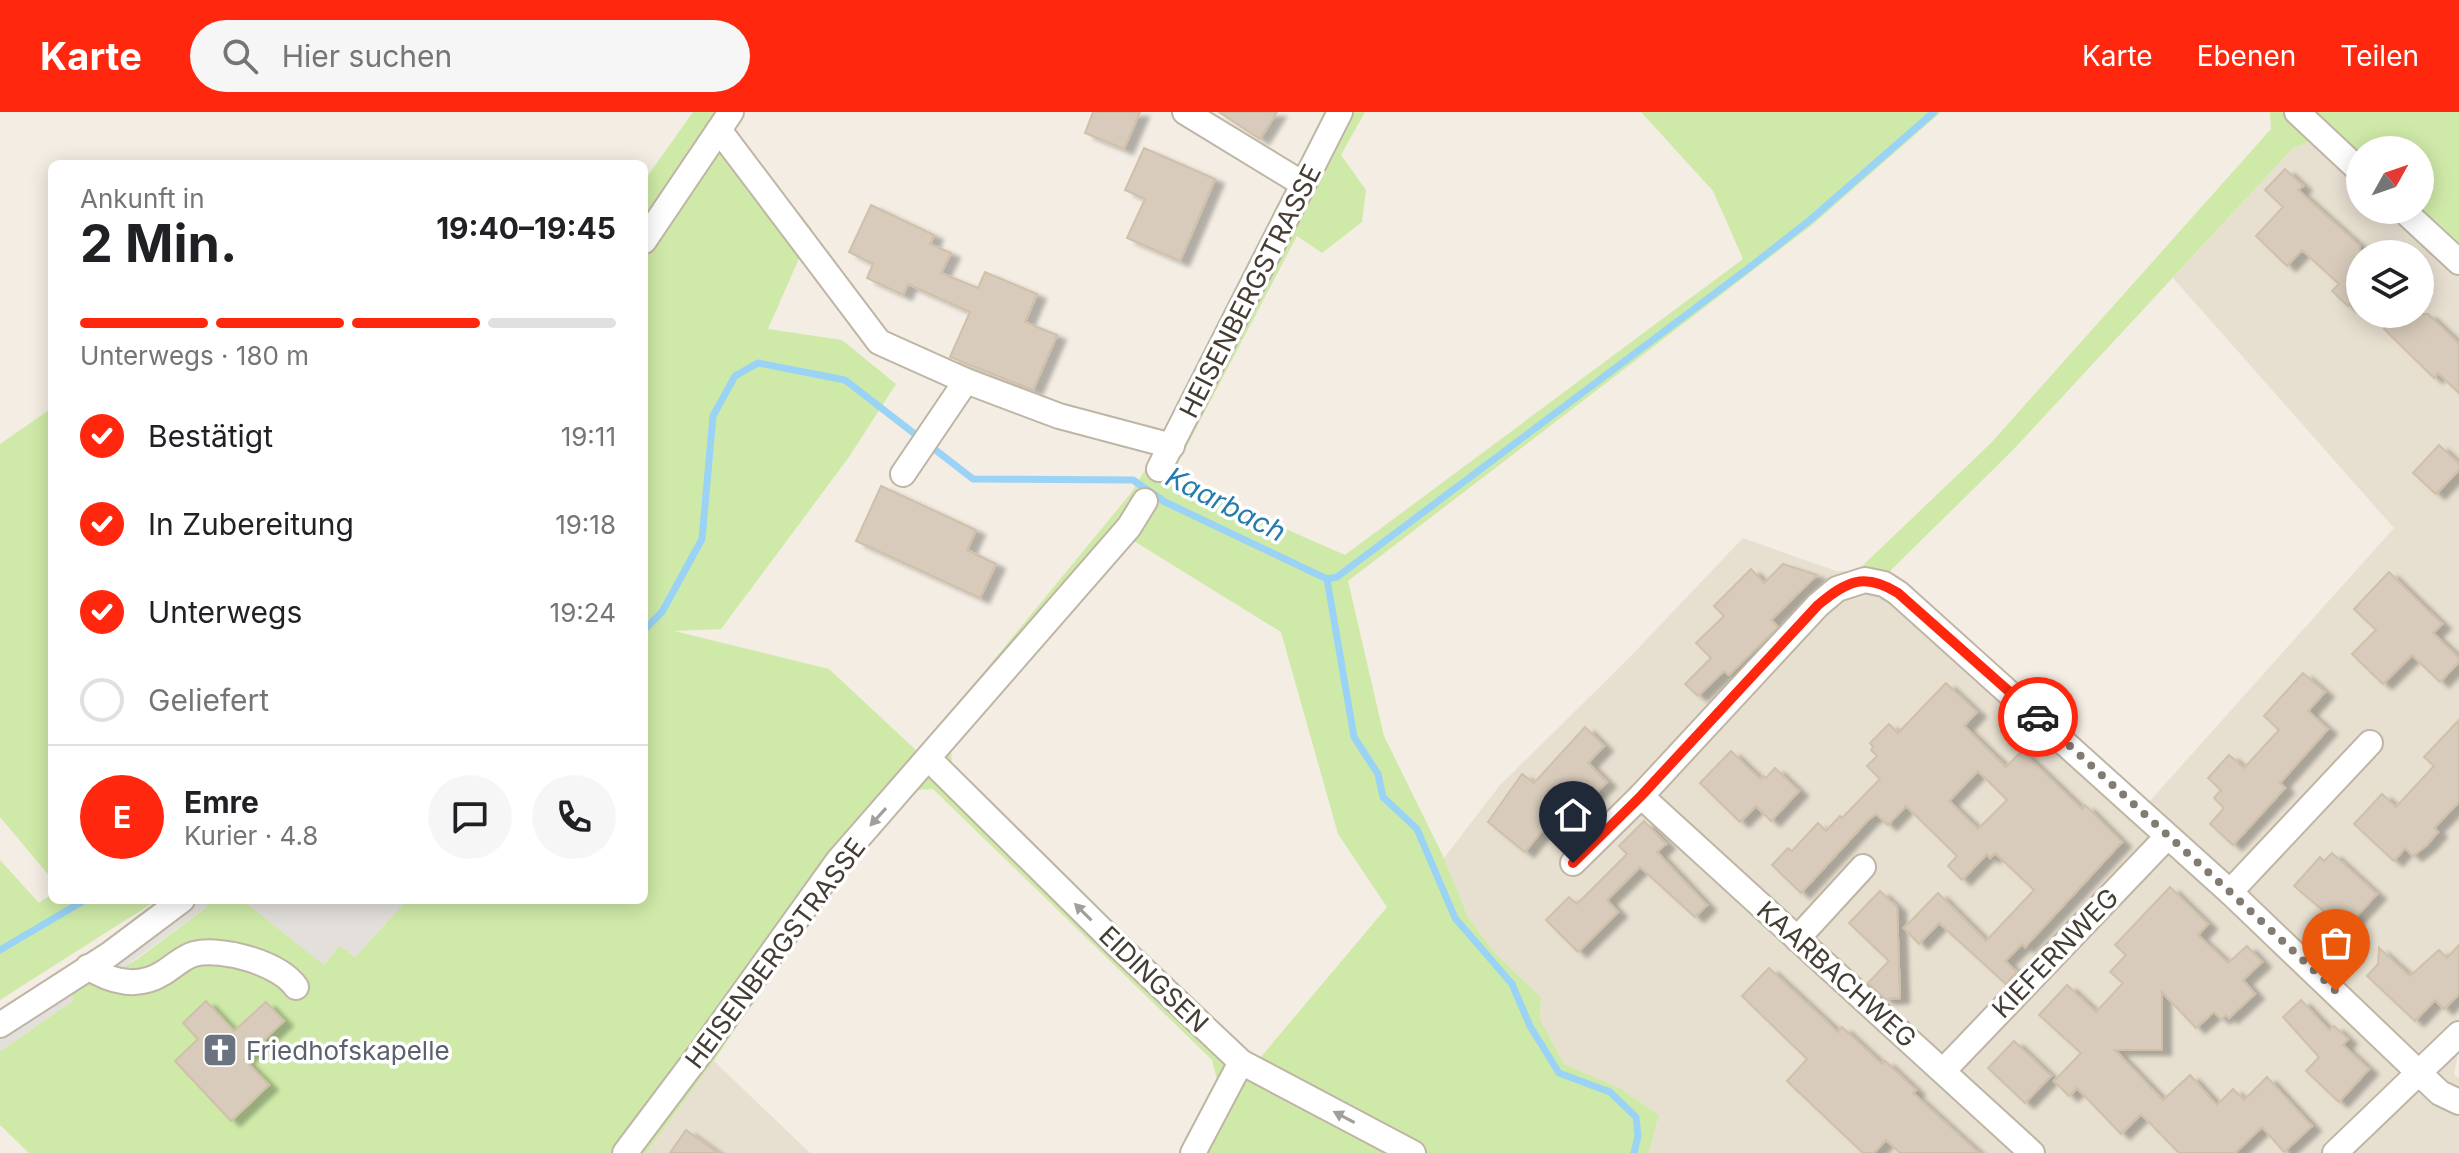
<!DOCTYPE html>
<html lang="de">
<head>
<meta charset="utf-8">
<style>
  body { margin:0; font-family:Inter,sans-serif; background:#f6f6f6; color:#202124; height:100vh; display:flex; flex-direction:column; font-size:30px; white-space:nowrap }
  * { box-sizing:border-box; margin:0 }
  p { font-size:26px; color:#757577 }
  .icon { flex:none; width:44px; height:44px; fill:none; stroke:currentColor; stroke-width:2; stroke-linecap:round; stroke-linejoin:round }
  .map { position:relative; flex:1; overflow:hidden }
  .panel { position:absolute; left:48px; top:48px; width:600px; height:744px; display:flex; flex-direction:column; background:#fff; border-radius:12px; box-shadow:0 4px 20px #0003 }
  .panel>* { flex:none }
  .needle { width:52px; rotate:50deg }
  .tools { position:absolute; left:2346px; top:24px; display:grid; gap:16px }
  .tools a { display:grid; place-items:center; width:88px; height:88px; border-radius:50%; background:#fff; box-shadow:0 4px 20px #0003; font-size:40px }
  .pin { position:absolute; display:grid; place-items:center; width:68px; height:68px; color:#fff; margin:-82px -34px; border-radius:50% 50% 50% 0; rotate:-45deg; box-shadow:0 0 8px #0007 }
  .pin .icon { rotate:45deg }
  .courier { position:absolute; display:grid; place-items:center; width:80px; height:80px; margin:-40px; border:6px solid #ff280e; border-radius:50%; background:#fff; color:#222; box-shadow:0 2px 10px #0007 }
  .overview em { font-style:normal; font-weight:700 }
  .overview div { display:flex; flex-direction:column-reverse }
  .overview { display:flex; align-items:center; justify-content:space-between; height:136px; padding:0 32px }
  h1 { font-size:52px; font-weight:700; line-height:60px }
  .bar { display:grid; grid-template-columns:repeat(4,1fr); gap:12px 8px; align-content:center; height:96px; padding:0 32px }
  .bar i { height:10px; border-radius:6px; background:#e0e0e0 }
  .bar .current { background:#ff280e }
  .bar p { grid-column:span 4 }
  .line { display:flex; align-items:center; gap:20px; padding:0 32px; border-top:2px solid #e0e0e0 }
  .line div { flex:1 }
  .round { display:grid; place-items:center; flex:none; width:84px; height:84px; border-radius:42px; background:#f6f6f6 }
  ol { padding:0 32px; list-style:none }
  li { display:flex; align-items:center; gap:24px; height:88px }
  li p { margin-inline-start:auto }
  li .icon { padding:8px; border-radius:50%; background:#ff280e; color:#fff; stroke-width:4 }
  li:last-child { color:#757577 }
  li i { width:44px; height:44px; border:4px solid #e0e0e0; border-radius:50% }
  header { display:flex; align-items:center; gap:48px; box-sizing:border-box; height:112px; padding:0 40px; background:#ff280e; color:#fff }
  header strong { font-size:38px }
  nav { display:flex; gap:44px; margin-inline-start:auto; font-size:28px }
  .search { width:560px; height:72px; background:#f6f6f6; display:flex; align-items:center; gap:20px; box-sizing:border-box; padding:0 28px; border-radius:44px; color:#757577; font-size:30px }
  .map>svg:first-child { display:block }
  .residential { fill:#e7dfd0; fill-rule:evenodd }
  .green { fill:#cfeaa8; fill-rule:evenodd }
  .parking { fill:#e3e0dc }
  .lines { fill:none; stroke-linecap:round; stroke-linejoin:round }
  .stream { stroke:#9ad3f5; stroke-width:7 }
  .building { fill:#d8cbbb; stroke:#d0c0aa; stroke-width:2; fill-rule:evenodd; filter:url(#shadow) }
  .minor-casing { stroke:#bfb5a5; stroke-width:28 }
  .minor { stroke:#fff; stroke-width:24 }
  .oneway { fill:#a29e99 }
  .done { stroke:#827b71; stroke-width:8; stroke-dasharray:0 14.4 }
  .route { stroke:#ff280e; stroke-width:10 }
  .labels { text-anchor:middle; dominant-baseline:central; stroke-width:7; stroke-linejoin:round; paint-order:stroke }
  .street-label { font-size:26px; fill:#453d33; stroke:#fff }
  .worship-label { font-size:26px; fill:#5b616d; stroke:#fff; text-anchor:start }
  .water-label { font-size:28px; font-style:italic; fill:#257aaf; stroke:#fff }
</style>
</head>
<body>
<header>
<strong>Karte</strong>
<div class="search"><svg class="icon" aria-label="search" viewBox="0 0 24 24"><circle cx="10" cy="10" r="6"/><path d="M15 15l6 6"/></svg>Hier suchen</div>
<nav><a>Karte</a><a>Ebenen</a><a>Teilen</a></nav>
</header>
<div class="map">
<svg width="2459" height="1041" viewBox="0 0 2459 1041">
  <defs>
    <filter id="shadow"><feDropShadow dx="9" dy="5" stdDeviation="2" flood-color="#0004"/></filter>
  </defs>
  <rect width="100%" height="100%" fill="#f3ede3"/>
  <g class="residential">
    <path d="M2313 29 2360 72V98H2388L2459 164V938L2454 962 2459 966V1041H1649L1659 1003 1620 976 1564 952 1540 907 1541 885 1494 840 1468 805 1444 746 1500 673 1628 547 1743 426 1836 459 1889 460 2149 690 2394 416 2173 166 2293 36ZM2360 142H2420V202H2360Z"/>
    <path d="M714 949 810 1041H646Z"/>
  </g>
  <g class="green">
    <path d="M693 0H742L725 26 740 28 812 117 768 217 842 228 896 272 849 345 721 517 674 519 829 557 918 640 1131 381 1155 342 1332 0H1365L1341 43 1366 78 1362 110 1322 141 1297 124 1170 366 1345 443 1743 147 1713 79 1641 0H1941L1812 113 1348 469 1384 624 1444 746 1468 805 1494 840 1541 885 1540 907 1564 952 1620 976 1659 1003 1649 1041H1183L1219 975 1212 948 933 677 914 678 845 759 802 815 714 949 646 1041H29L0 1013V939L74 888 68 878 133 850 207 795 205 791 206 788H242L324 852 340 833 355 845 407 788H644V69ZM1129 426 1281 520 1338 722 1387 795 1260 946 1246 939 952 655 951 635Z"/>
    <path d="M2270 0H2459V164L2388 98H2420V38H2360V72L2313 29 2293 36 2012 339 1889 460 1858 458 1991 331 2271 17Z"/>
    <path d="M52 296V767L0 705V332Z"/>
    <path d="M0 748 39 791 52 782V788H157L0 888Z"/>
  </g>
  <g class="parking">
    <path d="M195 788H202L208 794 112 864 105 855Z"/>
    <path d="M242 788H407L355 845 340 833 324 853Z"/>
    <path d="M68 878 74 888 0 939V921Z"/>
  </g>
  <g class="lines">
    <g class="stream">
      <path d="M1327 467 1337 465 1750 155 1810 108 1934 0"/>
      <path d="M644 518 662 500 702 427 713 304 735 264 758 251 845 268 973 367 1133 368 1165 390 1327 467 1354 625 1378 662 1383 685 1417 717 1455 806 1512 872 1530 914 1559 961 1610 980 1636 1005 1638 1024 1634 1041"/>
      <path d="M0 838 85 788"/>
    </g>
  </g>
  <g class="building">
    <path d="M1093 0H1140L1124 37 1085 21Z"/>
    <path d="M1219 0H1277L1260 27Z"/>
    <path d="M1144 36 1215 67 1180 149 1127 126 1145 87 1125 78Z"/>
    <path d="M2285 57 2303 74 2298 78 2360 134V191L2355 186 2348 194 2332 179 2339 172 2302 138 2287 154 2256 124 2283 95 2265 78Z"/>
    <path d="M871 93 934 123 930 132 951 141 941 161 978 176 985 160 1037 182 1025 210 1057 223 1033 278 950 245 970 200 908 172 903 183 867 166 873 152 849 140Z"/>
    <path d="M2399 202H2428L2459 232V281L2438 261 2434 266 2384 217Z"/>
    <path d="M2439 333 2459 352V358L2436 382 2413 361Z"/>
    <path d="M881 374 976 418 967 438 996 452 980 486 856 429Z"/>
    <path d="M1783 452 1817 463 1771 508 1778 515 1773 520 1729 563 1724 559 1698 584 1685 572 1711 546 1696 531 1724 504 1714 494 1751 457 1764 471Z"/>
    <path d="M2389 460 2442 512 2433 521 2459 546V550L2440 570 2412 543 2383 572 2352 542 2376 518 2354 497Z"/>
    <path d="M2303 561 2325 580 2308 599 2328 617 2280 671 2285 676 2233 733 2210 712 2224 696 2214 686 2221 678 2208 666 2229 643 2244 656 2279 618 2264 604Z"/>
    <path d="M1946 571 1977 600 1964 614 2006 655 2022 639 2082 697 2085 693 2122 730 2025 835 2022 832 2005 849 2017 860 2006 872 1939 811 1919 832 1904 816 1938 781 1986 829 2034 778 1995 741 1990 746 1987 742 1962 768 1948 754 1957 744 1906 694 1888 713 1876 702 1868 708 1801 781 1772 753 1788 736 1792 739 1818 711 1826 719 1840 704 1842 706 1880 667 1867 654 1877 644 1871 638 1873 635 1870 631 1889 612 1898 621ZM1978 659 2007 688 1978 717 1949 689Z"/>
    <path d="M2459 608V690L2434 716 2438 720 2427 733 2413 744 2405 736 2394 749 2354 712 2382 682 2396 695 2434 654 2424 645Z"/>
    <path d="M1585 615 1604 634 1588 651 1607 670 1580 697 1568 686 1525 740 1488 710 1522 662 1534 671Z"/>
    <path d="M1731 639 1760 667 1763 664 1766 666 1775 656 1799 679 1771 709 1756 694 1740 710 1700 671Z"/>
    <path d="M1644 709 1666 732 1657 740 1707 793 1695 805 1640 755 1607 788 1618 800 1578 840 1546 808 1569 785 1577 792 1627 742 1619 734Z"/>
    <path d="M2332 741 2377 782 2345 817 2294 774 2320 745 2324 749Z"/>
    <path d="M2170 775 2208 812 2198 823 2228 851 2247 834 2262 850 2243 868 2255 882 2229 906 2226 903 2221 907 2214 900 2196 916 2162 880V938H2115L2163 988 2190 963 2217 993 2233 977 2244 988 2267 965 2312 1014 2284 1040 2262 1015 2235 1041H2179L2141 1002 2121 1022 2077 976 2069 984 2054 969 2081 941 2039 903 2067 873 2096 900 2123 871 2110 860 2126 843 2115 833Z"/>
    <path d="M1880 779 1897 795 1900 886 1885 887 1868 871 1889 849 1849 811Z"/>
    <path d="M2459 833V882L2444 897 2435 888 2415 909 2367 864 2378 852 2379 836 2410 864 2439 838 2447 846Z"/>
    <path d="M1769 856 1838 920 1842 915 1882 952 1885 949 1916 978 1913 981 1979 1041H1900L1886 1028 1874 1041H1863L1787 969 1807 947 1742 884Z"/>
    <path d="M2301 888 2329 918 2334 914 2348 927 2343 933 2369 957 2339 990 2306 959 2319 945 2283 905Z"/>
    <path d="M206 889 234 919 266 890 284 909 244 947 269 973 231 1009 175 949 198 927 183 911Z"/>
    <path d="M2014 929 2051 964 2025 991 1988 956Z"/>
    <path d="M686 1018 718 1041H670Z"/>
  </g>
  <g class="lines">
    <g class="minor-casing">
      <g id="minor">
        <path d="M1185 0 1303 72"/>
        <path d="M2297 0 2360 59"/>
        <path d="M719 18 879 230 966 269 1059 304 1172 334"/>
        <path d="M2403 98 2459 150"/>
        <path d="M644 129 731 0"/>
        <path d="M1159 357 1340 0"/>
        <path d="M903 362 966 269"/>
        <path d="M929 647 1115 831 1241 950 1413 1041"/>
        <path d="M1641 684 2032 1041"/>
        <path d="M1573 751 1641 684 1818 493 1837 477 1865 468 1884 472 1898 481 2230 780 2440 981 2459 990"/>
        <path d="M2230 780 2370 631"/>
        <path d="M1797 827 1863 755"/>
        <path d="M88 855C111 870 138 877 163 861 173 855 183 845 194 842 222 835 279 851 296 875"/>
        <path d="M0 913 110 842 182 788"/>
        <path d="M1944 958 2167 725"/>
        <path d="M625 1041 701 940 838 749 1129 415 1145 389"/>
        <path d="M1193 1041 1241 950"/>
        <path d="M2335 1041 2459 922"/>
      </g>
    </g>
    <use href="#minor" class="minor"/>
  </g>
  <defs><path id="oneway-solid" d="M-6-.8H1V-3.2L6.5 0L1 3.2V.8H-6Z" transform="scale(2)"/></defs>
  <g class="oneway">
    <use href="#oneway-solid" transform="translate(878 705) rotate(132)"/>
    <use href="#oneway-solid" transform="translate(1083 800) rotate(-135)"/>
    <use href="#oneway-solid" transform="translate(1344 1005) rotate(-152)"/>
  </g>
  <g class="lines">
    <path class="done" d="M2038 605 2230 780 2336 879"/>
    <path class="route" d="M1573 751 1641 684 1818 493C1847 469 1864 460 1898 481L2038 605"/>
  </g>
  <defs>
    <g id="church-square" transform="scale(1.8)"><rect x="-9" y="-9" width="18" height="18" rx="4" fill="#6b7280" stroke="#fff"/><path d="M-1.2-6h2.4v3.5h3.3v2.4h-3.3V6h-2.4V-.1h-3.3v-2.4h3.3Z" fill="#fff"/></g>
  </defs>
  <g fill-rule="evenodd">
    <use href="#church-square" x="220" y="938"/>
  </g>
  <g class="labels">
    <g class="street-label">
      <text transform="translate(1250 179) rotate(-63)">HEISENBERGSTRASSE</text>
      <text transform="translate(775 841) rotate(-53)">HEISENBERGSTRASSE</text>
      <text transform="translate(2055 841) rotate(-46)">KIEFERNWEG</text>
      <text transform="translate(1837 862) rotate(42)">KAARBACHWEG</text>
      <text transform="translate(1154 867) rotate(44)">EIDINGSEN</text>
    </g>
    <g class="worship-label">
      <text x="246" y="938">Friedhofskapelle</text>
    </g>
    <g class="water-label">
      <text transform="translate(1226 392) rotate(27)">Kaarbach</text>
    </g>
  </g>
</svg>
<div class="tools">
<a><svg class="needle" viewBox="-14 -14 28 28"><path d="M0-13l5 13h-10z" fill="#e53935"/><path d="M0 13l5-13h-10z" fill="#757577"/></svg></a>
<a><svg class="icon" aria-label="layers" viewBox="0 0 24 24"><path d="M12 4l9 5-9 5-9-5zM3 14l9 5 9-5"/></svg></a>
</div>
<div class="pin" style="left:2336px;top:879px;background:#ea580c"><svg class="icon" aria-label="bag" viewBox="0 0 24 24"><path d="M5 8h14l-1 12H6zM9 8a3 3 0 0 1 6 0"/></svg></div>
<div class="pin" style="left:1573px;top:751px;background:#1f2937"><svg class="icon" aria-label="home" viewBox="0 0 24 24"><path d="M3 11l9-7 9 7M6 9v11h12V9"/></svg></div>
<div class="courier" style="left:2038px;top:605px"><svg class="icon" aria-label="car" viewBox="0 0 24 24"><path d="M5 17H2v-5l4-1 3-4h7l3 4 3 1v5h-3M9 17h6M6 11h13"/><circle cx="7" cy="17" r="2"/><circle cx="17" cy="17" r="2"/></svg></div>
<section class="panel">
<div class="overview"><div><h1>2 Min.</h1><p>Ankunft in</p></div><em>19:40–19:45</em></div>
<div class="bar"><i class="current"></i><i class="current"></i><i class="current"></i><i></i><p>Unterwegs · 180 m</p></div>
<ol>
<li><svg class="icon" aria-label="check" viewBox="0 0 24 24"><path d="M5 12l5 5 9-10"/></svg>Bestätigt<p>19:11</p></li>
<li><svg class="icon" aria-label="check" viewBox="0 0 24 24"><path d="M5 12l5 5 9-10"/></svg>In Zubereitung<p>19:18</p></li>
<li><svg class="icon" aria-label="check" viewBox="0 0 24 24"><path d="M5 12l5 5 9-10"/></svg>Unterwegs<p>19:24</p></li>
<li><i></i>Geliefert</li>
</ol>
<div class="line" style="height:144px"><b class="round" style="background:#ff280e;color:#fff">E</b><div><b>Emre</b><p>Kurier · 4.8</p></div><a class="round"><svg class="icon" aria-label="chat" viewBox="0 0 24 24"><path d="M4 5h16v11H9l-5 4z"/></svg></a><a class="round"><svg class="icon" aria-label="phone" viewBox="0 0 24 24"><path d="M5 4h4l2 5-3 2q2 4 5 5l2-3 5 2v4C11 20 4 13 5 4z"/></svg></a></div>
</section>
</div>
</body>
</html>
